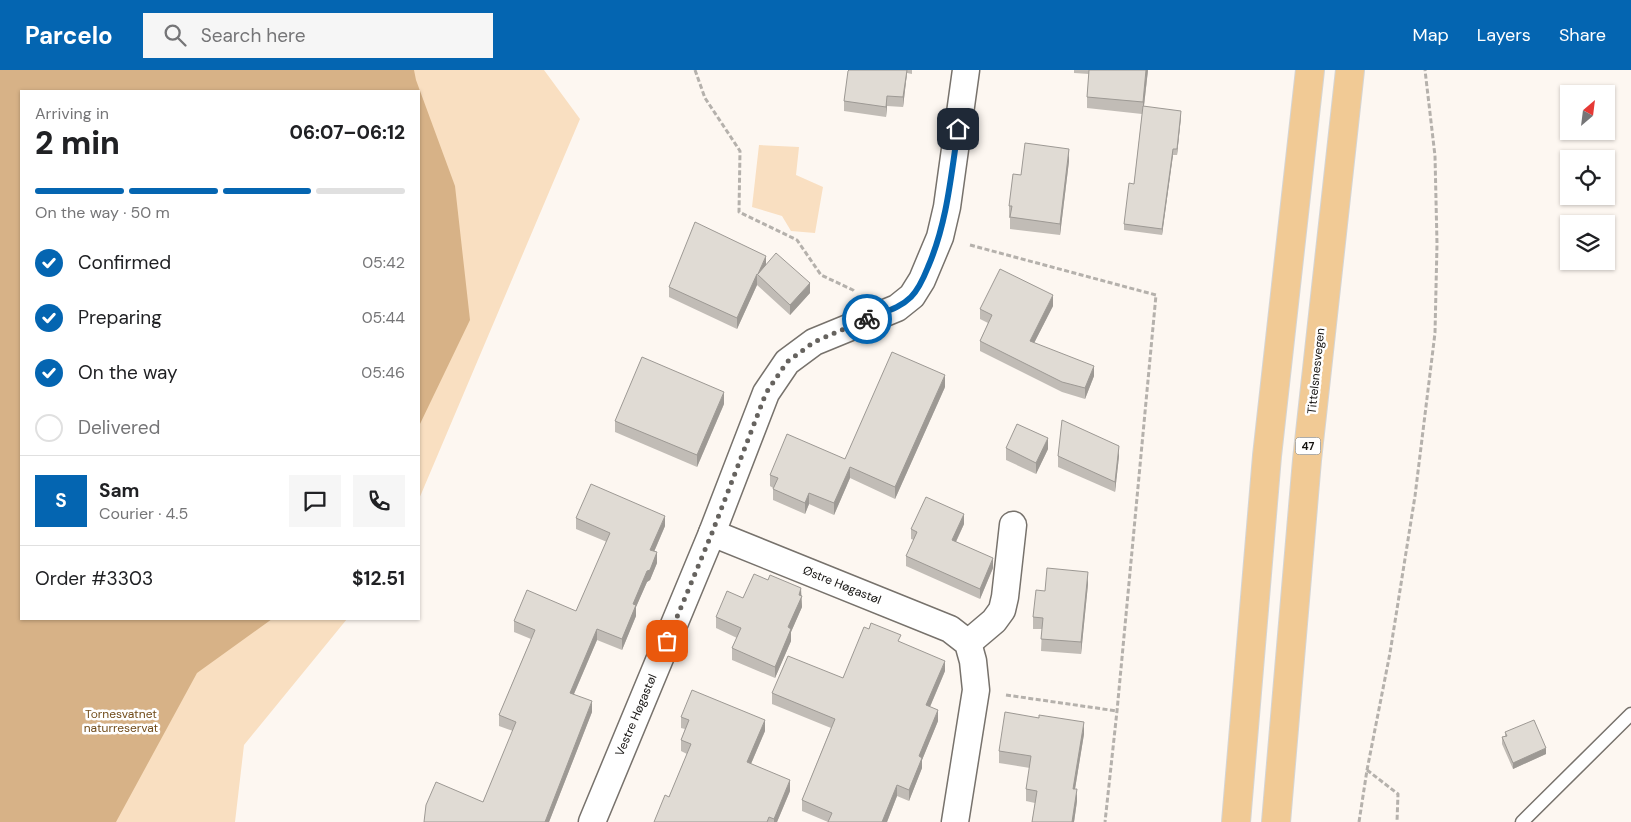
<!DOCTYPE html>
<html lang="en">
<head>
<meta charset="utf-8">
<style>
  body { margin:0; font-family:"DM Sans",sans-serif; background:#f6f6f6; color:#202124; height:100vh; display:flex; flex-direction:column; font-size:19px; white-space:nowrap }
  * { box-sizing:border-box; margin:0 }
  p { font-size:16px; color:#757577 }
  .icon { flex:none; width:28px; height:28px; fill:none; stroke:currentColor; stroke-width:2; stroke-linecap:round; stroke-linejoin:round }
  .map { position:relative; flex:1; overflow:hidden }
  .sheet { position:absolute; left:20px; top:20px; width:400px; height:530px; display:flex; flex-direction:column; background:#fff; border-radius:0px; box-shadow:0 1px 4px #0004 }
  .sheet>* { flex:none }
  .needle { width:32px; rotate:28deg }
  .controls { position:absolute; left:1560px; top:15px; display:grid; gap:10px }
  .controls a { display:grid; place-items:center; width:55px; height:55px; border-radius:0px; background:#fff; box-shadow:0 1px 4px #0004; font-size:25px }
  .pin { position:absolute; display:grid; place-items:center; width:42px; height:42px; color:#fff; margin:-21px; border-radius:10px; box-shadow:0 2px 8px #0006 }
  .courier { position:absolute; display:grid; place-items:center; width:50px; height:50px; margin:-25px; border:4px solid #0465b1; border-radius:50%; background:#fff; color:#222; box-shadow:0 1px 6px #0007 }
  .summary em { font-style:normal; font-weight:800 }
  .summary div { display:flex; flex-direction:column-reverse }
  .summary { display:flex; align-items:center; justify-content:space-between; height:85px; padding:0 15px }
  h1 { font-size:32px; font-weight:800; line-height:38px }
  .bar { display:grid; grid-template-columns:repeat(4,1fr); gap:8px 5px; align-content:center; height:60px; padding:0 15px }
  .bar i { height:6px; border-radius:4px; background:#e0e0e0 }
  .bar .current { background:#0465b1 }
  .bar p { grid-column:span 4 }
  .line { display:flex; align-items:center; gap:12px; padding:0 15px; border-top:1px solid #e0e0e0 }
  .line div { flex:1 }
  .round { display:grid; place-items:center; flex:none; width:52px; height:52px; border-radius:0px; background:#f6f6f6 }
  ol { padding:0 15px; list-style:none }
  li { display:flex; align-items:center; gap:15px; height:55px }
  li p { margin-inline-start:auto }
  li .icon { padding:5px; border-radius:50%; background:#0465b1; color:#fff; stroke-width:4 }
  li:last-child { color:#757577 }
  li i { width:28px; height:28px; border:2px solid #e0e0e0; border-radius:50% }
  header { display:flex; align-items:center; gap:30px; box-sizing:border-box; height:70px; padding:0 25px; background:#0465b1; color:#fff }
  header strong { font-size:24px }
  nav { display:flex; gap:28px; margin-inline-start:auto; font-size:18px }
  .search { width:350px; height:45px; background:#f6f6f6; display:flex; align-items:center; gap:12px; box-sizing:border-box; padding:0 18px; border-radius:0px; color:#757577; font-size:19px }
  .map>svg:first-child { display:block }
  .green { fill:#f9dfc1 }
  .water { fill:#d7b287 }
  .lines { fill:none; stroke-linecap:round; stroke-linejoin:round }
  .lane-casing { stroke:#77726c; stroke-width:15 }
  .street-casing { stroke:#77726c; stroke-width:29 }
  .primary-casing { stroke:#d5d5d4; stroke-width:30 }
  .path { stroke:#b5b1ac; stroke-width:3; stroke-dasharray:5 2.5; stroke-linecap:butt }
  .lane { stroke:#fff; stroke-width:12 }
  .street { stroke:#fff; stroke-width:26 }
  .primary { stroke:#f1ca95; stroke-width:28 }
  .wall { fill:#c1bcb6 }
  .shaded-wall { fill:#9d9994 }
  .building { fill:#e0dbd4; stroke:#9d9994 }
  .done { stroke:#66635f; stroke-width:5; stroke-dasharray:0 9 }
  .route { stroke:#0465b1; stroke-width:6 }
  .labels { text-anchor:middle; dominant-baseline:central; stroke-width:5; stroke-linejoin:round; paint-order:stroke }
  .shield { fill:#fff; stroke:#5b5a58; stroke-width:1 }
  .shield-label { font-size:11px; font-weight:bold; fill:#151311 }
  .street-label { font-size:12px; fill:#151311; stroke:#fff }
  .park-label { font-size:12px; fill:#714c1a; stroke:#fff }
</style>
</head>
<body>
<header>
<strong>Parcelo</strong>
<div class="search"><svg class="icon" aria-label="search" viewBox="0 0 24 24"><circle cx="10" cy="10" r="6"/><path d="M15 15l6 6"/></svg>Search here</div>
<nav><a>Map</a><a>Layers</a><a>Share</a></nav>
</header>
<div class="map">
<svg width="1631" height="752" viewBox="0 0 1631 752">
  <rect width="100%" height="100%" fill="#fdf7f1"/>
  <g class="green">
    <path d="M0 0H544L580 49 419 429V21H21V549H347L244 675 235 752H0Z"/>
    <path d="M759 75 799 77 796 105 823 117 815 163 791 161 782 146 752 137Z"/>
  </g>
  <path class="water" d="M0 0H414L416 10 455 116 470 250 419 356V21H21V549H272L197 603 116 752H0Z"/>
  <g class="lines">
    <g class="lane-casing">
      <path id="lane" d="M1522 752 1631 644"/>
    </g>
    <g class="street-casing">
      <g id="street">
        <path d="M712 463 950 559 968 573 973 591 976 620 955 752"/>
        <path d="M968 573 994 551 1002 540 1005 527 1013 455"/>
        <path d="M592 752 712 463 766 323 787 292 814 272 897 238 912 226 922 210 940 167 947 137 966 0"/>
      </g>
    </g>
    <g class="primary-casing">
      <g id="primary">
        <path d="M1236 752 1267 386 1310 0"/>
        <path d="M1276 752 1307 390 1350 0"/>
      </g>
    </g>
    <g class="path">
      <path d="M695 0 705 28 740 81 739 142 797 170 821 205 853 220 855 222"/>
      <path d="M970 175 1156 225 1117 641 1105 752"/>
      <path d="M1006 625 1117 641"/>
      <path d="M1367 700 1398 724 1397 752"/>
      <path d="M1359 752 1367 700 1390 583 1415 426 1435 263 1437 174 1435 86 1425 0"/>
    </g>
    <use href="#lane" class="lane"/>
    <use href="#street" class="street"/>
    <use href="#primary" class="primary"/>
  </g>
  <g class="wall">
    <path d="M849 0H912V4L907 3 903 37 887 36 886 47 844 41V31Z"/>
    <path d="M1074 0H1148L1144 36 1181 47 1177 85H1173L1162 165 1124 160V154L1134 114 1142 44 1087 38V27L1089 4 1074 3Z"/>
    <path d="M1069 91 1060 165 1010 159V148H1009V136L1021 105Z"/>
    <path d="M766 195 810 223 790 245 757 215 737 259 669 227V217Z"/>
    <path d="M1053 236 1034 273 1094 306 1085 329 1062 322 980 281V271L988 253 980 249V239Z"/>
    <path d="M945 317 895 429 850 408 834 445 809 434 805 444 773 430V418L770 416V405L845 389Z"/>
    <path d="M724 334 697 397 615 362V351Z"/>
    <path d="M1006 378 1048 379 1036 404 1006 390Z"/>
    <path d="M1058 386H1119L1115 422 1058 397Z"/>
    <path d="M576 448 665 456 654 482 657 493 650 510 647 512 636 537V546L622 580 597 570 574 624 592 642 549 752H424L483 732 513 661 499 656V645L531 569 514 562V551L576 541 607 472 576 459Z"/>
    <path d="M964 454 956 472 993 498 980 529 906 496V486L914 470 911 469V459Z"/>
    <path d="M1088 514 1081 584 1041 581 1042 559H1033V547L1045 521Z"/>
    <path d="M801 525 802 537 791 562V571L775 608 732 590V578L737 568 716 558V547L743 528Z"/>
    <path d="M901 573 945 601 930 637 938 651 922 690V698L909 731 897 726 887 752H828L802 741V730L831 658 772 634V623L843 608Z"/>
    <path d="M681 647 765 661 751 694 790 721 777 752H654L669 727 687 684 681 681V670L685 659 681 658Z"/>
    <path d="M1505 662 1546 684 1513 699 1502 674V667L1505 666Z"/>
    <path d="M1084 664 1075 719 1077 731 1074 752H1032L1035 733 1026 731V719L1030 698 999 693V681Z"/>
  </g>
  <g class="shaded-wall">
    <path d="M907 0V3L903 37V27Z"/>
    <path d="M1146 0H1148L1143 44V32Z"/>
    <path d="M887 26V36L886 47V37Z"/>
    <path d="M1181 41V47L1177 85V79Z"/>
    <path d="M1069 79V91L1060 165V154Z"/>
    <path d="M1173 79V85L1162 165V159Z"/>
    <path d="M766 186V196L758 204Z"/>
    <path d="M757 204V215L737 259V248Z"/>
    <path d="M810 213V223L790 245V235Z"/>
    <path d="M1053 225V236L1030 281V271Z"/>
    <path d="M1094 296V306L1085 329V318Z"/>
    <path d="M945 305V317L895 429V417Z"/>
    <path d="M724 322V334L697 397V385Z"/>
    <path d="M1048 368V379L1036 404V393Z"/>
    <path d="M1119 376V386L1115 422V412Z"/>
    <path d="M850 397V408L834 445V433Z"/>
    <path d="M809 423V434L805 444V433Z"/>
    <path d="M964 444V454L952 480V470Z"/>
    <path d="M665 446V456L650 491V480Z"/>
    <path d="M657 482V493L650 510 647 512 636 537V546L622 580V569L633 534 647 501Z"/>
    <path d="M993 488V498L980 529V519Z"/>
    <path d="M1088 502V514L1081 584V572Z"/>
    <path d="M801 518 802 537 791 562V571L775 608V597Z"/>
    <path d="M597 559V570L570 633V623Z"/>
    <path d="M945 591V601L926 646V635Z"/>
    <path d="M592 631V642L549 752H545Z"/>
    <path d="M938 640V651L922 690V698L909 731V720L919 686Z"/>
    <path d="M765 650V661L747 703V692Z"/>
    <path d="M1084 652V664L1073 731V719Z"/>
    <path d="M1546 678V684L1513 699V693Z"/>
    <path d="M790 710V721L777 752H774V749Z"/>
    <path d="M897 715V726L887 752H882Z"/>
    <path d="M1077 719V731L1074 752H1072Z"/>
  </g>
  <g class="building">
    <path d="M849 0H907L903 27 887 26 886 37 844 31 848 1Z"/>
    <path d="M1089 0H1146L1143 32 1087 27Z"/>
    <path d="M1143 36 1181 41 1177 79H1173L1162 159 1124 154 1129 113 1134 114Z"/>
    <path d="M1025 73 1069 79 1060 154 1010 147 1012 136H1009L1013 104 1021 105Z"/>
    <path d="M695 152 766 186 758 204 776 183 810 213 790 235 757 204 737 248 669 217Z"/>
    <path d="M1000 199 1053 225 1030 271 1094 296 1085 318 1062 312 980 271 992 245 980 239Z"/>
    <path d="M892 282 945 305 895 417 850 397 834 433 809 423 805 433 773 419 778 408 770 405 787 364 845 389Z"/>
    <path d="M642 287 724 322 697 385 615 351Z"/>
    <path d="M1062 350 1119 376 1115 412 1058 386Z"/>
    <path d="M1017 354 1048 368 1036 393 1006 378Z"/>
    <path d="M591 414 665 446 650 480 657 482 650 500 647 501 633 534 636 535 622 569 597 559 570 623 592 631 545 752H424L426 735 436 712 483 732 516 652 499 645 535 560 514 551 527 520 576 541 610 463 576 448Z"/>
    <path d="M926 427 964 444 952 470 993 488 980 519 906 486 917 462 911 459Z"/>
    <path d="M1047 498 1088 502 1081 572 1041 569 1043 548 1033 547 1036 520 1045 521Z"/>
    <path d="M754 504 768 510 770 505 801 518 799 525 802 526 788 557 791 559 775 597 732 578 741 558 716 547 727 521 743 528Z"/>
    <path d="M871 553 901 565 898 571 945 591 926 635 938 640 919 686 922 688 909 720 897 715 882 752H828L832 743 802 730 835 649 772 623 788 586 843 608 864 557 869 559Z"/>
    <path d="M692 620 765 650 747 692 790 710 774 749 769 747 767 752H654L665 725 669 727 691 674 681 670 689 650 681 647Z"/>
    <path d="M1005 642 1039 648V645L1084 652 1073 719H1077L1072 752H1032L1037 721 1026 719 1031 686 999 681Z"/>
    <path d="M1534 650 1546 678 1513 693 1502 667 1507 666 1505 662Z"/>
  </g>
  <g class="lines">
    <path class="done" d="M667 571 712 463 766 323 787 292 814 272 867 249"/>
    <path class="route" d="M867 249C883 242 899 239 911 227 919 219 924 207 928 197 947 153 951 106 958 59"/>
  </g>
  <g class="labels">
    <rect class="shield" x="1295.5" y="367.5" width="25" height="17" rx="4"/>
    <g class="shield-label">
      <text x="1308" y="376">47</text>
    </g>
    <g class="street-label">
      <text transform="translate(1316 301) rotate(-84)">Tittelsnesvegen</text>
      <text transform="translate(842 515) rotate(22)">Østre Høgastøl</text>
      <text transform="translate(636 645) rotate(-67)">Vestre Høgastøl</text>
    </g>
    <g class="park-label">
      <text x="121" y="644">Tornesvatnet<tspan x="121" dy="14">naturreservat</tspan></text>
    </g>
  </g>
</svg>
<div class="controls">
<a><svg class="needle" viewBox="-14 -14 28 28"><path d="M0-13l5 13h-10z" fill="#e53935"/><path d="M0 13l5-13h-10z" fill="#757577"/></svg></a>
<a><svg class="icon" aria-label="locate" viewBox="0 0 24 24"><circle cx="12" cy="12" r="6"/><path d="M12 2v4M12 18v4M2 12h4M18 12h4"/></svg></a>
<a><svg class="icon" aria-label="layers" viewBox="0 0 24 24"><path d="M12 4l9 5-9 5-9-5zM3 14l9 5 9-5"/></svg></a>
</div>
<div class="pin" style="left:667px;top:571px;background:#ea580c"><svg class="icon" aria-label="bag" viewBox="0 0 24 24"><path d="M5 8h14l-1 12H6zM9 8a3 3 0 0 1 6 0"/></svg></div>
<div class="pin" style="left:958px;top:59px;background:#1f2937"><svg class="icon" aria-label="home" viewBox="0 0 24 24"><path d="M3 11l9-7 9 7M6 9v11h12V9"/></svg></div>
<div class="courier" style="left:867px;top:249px"><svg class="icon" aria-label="bike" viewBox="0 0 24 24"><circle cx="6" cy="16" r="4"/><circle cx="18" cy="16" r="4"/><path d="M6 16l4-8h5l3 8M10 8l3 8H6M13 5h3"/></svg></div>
<section class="sheet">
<div class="summary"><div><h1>2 min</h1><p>Arriving in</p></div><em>06:07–06:12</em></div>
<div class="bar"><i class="current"></i><i class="current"></i><i class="current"></i><i></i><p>On the way · 50 m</p></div>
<ol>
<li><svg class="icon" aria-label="check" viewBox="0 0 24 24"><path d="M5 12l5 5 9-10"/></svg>Confirmed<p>05:42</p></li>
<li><svg class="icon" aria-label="check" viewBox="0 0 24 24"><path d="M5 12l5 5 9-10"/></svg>Preparing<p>05:44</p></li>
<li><svg class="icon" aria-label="check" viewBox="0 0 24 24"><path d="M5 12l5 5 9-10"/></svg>On the way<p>05:46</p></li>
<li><i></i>Delivered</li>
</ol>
<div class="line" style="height:90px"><b class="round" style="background:#0465b1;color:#fff">S</b><div><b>Sam</b><p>Courier · 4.5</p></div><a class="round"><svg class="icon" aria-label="chat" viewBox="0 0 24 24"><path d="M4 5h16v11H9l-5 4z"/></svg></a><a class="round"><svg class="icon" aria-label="phone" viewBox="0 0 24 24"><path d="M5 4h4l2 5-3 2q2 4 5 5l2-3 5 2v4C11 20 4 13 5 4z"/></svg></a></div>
<div class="line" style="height:65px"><div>Order #3303</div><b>$12.51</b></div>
</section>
</div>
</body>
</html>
